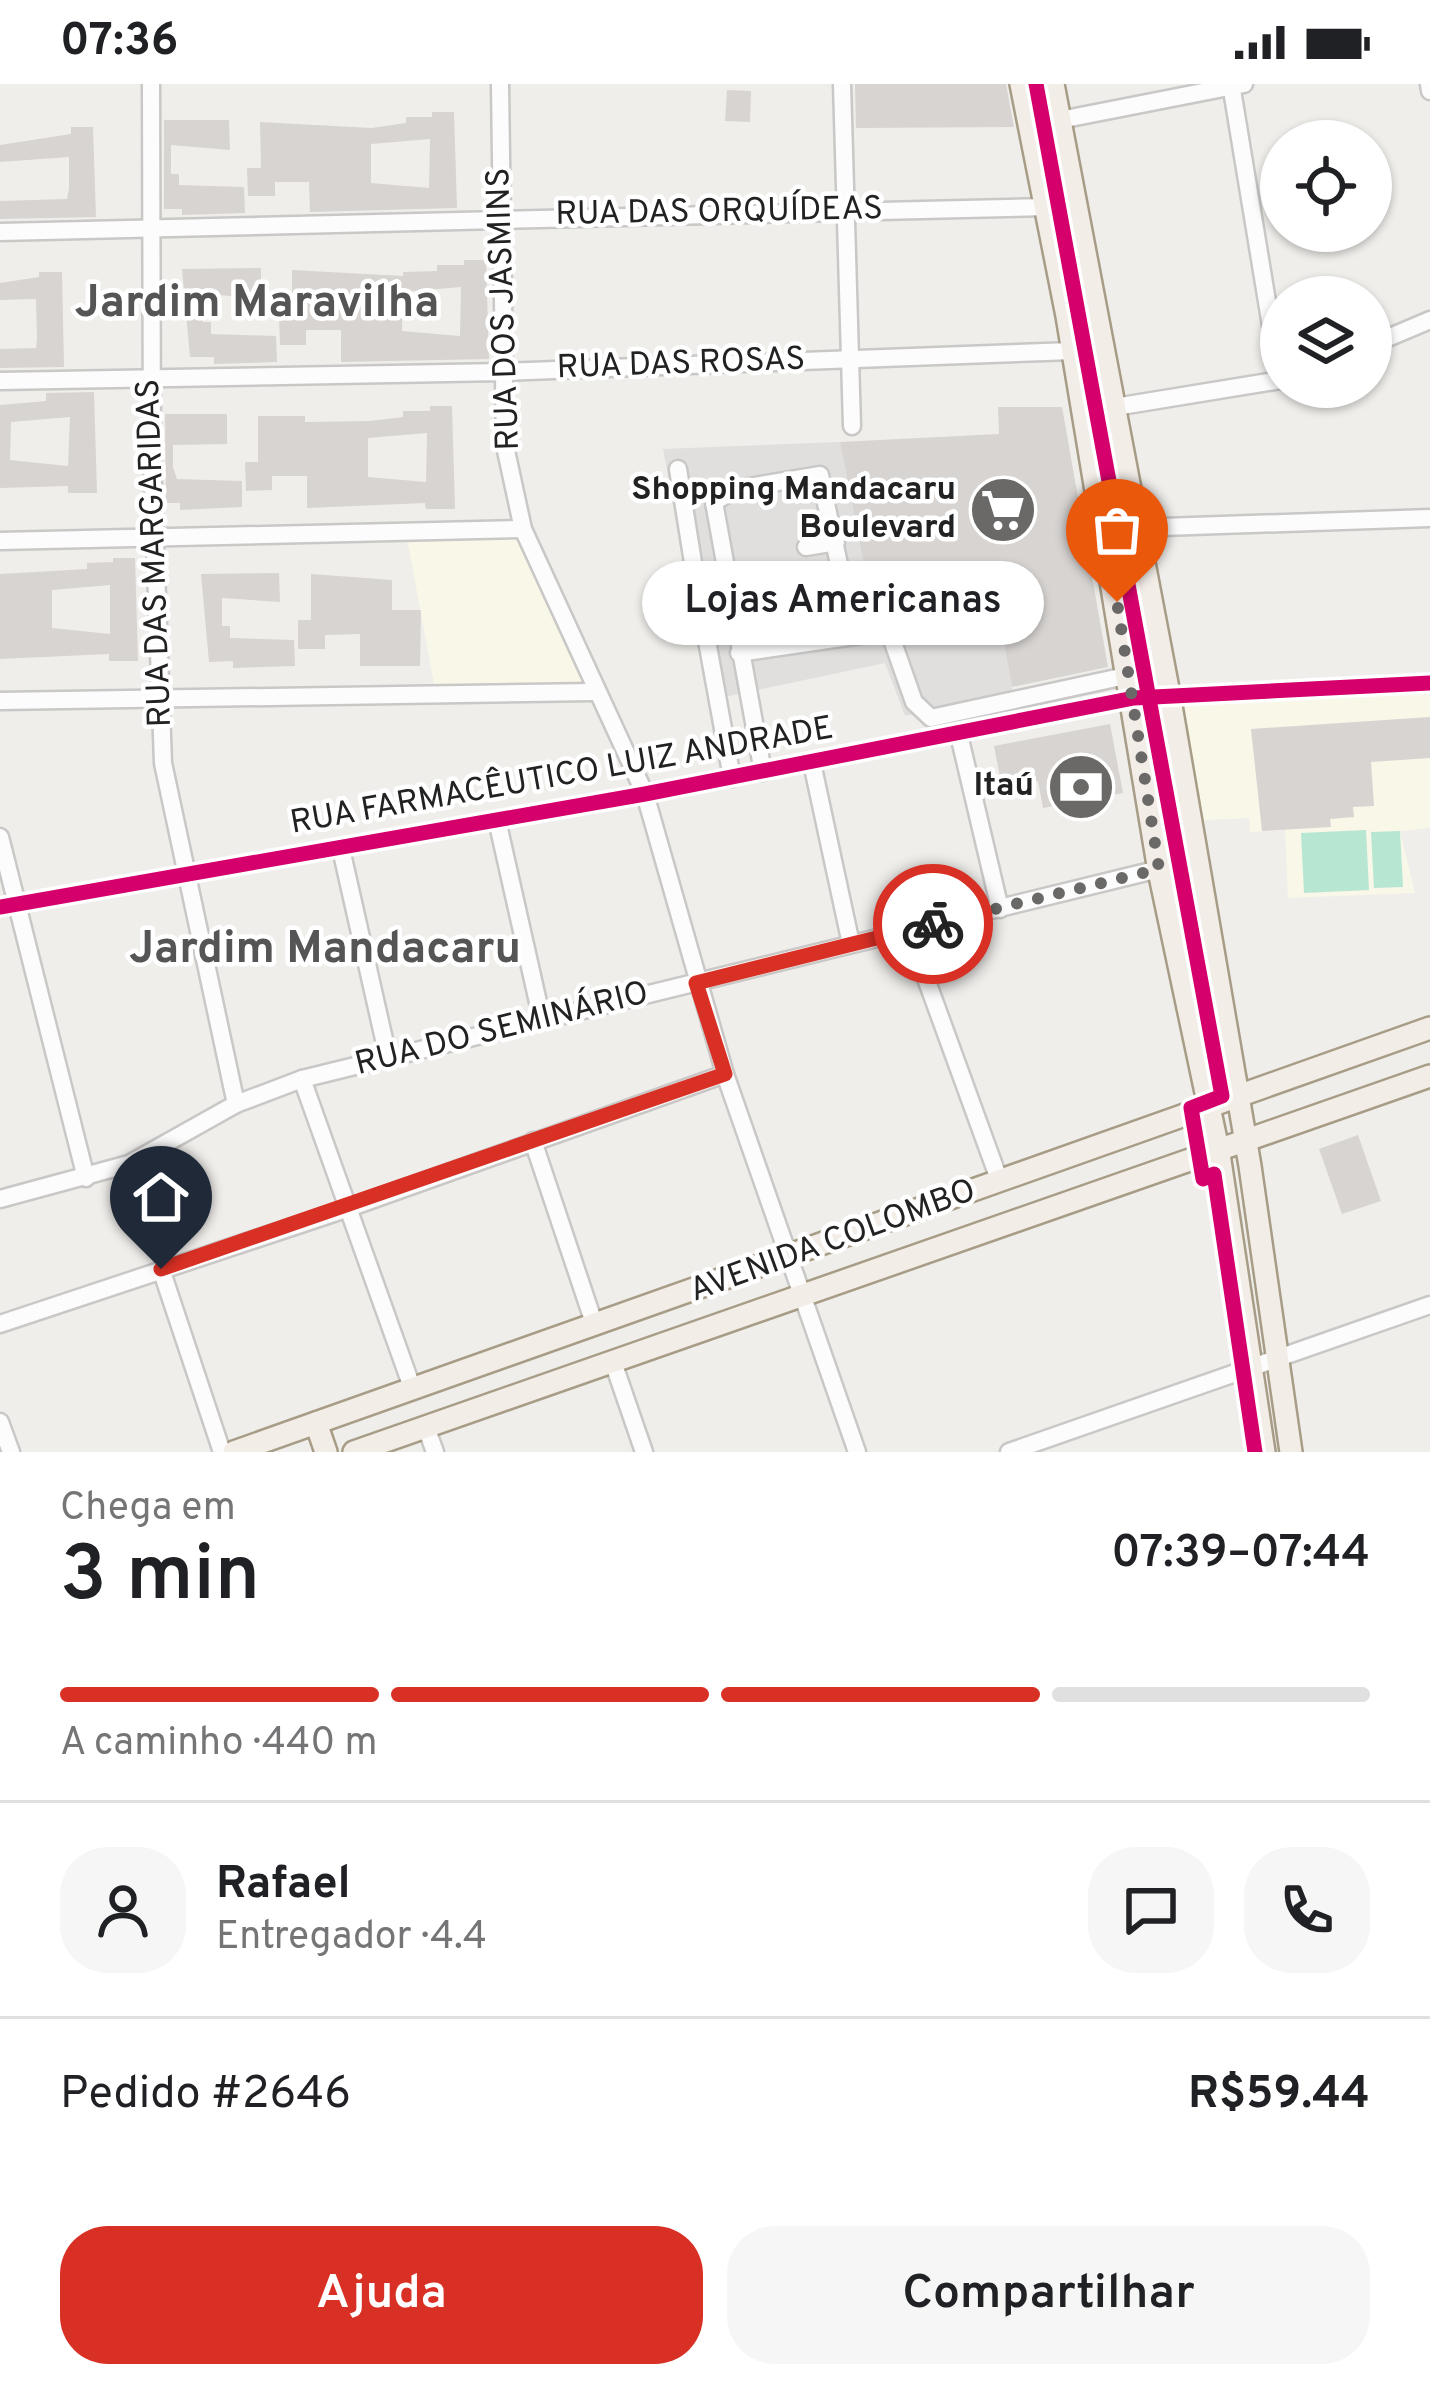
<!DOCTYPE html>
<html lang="pt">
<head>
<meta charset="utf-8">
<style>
  body { margin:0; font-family:Overpass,sans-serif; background:#f6f6f6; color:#202124; height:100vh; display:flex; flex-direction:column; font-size:45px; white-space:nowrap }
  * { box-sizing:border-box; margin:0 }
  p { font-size:39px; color:#757577 }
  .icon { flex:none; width:66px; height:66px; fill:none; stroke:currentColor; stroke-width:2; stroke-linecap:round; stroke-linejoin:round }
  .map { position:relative; height:1368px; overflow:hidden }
  .details { display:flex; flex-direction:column; background:#fff; flex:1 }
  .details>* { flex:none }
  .fabs { position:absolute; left:1260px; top:36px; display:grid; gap:24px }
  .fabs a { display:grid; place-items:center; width:132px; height:132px; border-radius:50%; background:#fff; box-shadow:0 3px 9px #0004; font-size:60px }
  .pin { position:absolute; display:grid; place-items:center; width:102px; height:102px; color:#fff; margin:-123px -51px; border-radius:50% 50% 50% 0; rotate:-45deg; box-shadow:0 0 12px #0007 }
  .pin .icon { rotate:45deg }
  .courier { position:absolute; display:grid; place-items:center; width:120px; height:120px; margin:-60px; border:9px solid #d93025; border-radius:50%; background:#fff; color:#222; box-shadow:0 3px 15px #0007 }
  .bubble { position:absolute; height:84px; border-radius:42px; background:#fff; box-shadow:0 3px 9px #0004; font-size:39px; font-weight:600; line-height:84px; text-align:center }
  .overview em { font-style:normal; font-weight:600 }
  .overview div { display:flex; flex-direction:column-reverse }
  .overview { display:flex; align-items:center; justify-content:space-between; height:204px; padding:0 60px }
  h1 { font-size:78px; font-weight:600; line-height:90px }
  .bar { display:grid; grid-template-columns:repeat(4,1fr); gap:18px 12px; align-content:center; height:144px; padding:0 60px }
  .bar i { height:15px; border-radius:9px; background:#e0e0e0 }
  .bar .active { background:#d93025 }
  .bar p { grid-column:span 4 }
  .line { display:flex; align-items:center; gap:30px; padding:0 60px; border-top:3px solid #e0e0e0 }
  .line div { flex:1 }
  .round { display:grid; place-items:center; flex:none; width:126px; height:126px; border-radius:48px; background:#f6f6f6 }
  .action { display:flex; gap:24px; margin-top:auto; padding:24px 60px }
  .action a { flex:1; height:138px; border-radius:48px; background:#d93025; color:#fff; font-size:48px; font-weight:600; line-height:138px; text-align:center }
  .action a+a { background:#f6f6f6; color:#202124 }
  .status { display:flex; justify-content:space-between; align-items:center; height:84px; padding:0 60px; background:#fff; direction:ltr }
  .status svg { height:33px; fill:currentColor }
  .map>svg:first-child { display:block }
  .education { fill:#f8f7e8 }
  .pitch { fill:#b7e6d2 }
  .parking { fill:#e0dfde }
  .building { fill:#d7d4d2; fill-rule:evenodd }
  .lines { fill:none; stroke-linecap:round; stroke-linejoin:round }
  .minor-casing { stroke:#c9c8c7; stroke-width:21 }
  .major-casing { stroke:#a79c86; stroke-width:26 }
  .minor { stroke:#fdfcfc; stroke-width:16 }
  .major { stroke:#f3ede7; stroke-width:21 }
  .cycleway-casing { stroke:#fff; stroke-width:22 }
  .cycleway { stroke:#d6006c; stroke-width:15 }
  .done { stroke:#6a6968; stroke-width:12; stroke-dasharray:0 21.6 }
  .route { stroke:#d93025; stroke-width:15 }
  .labels { text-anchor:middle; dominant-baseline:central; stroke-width:9; stroke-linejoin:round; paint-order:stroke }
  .street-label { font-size:33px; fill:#222; stroke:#fff }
  .poi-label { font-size:33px; font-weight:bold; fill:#222; stroke:#fff; text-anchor:end }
  .district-label { font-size:45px; font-weight:bold; fill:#555; stroke:#fff }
</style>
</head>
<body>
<div class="status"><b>07:36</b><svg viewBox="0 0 49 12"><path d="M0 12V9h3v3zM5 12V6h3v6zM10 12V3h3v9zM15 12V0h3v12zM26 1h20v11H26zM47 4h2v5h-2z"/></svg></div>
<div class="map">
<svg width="1430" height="1368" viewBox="0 0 1430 1368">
  <rect width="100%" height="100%" fill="#f0eeeb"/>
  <g class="education">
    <path d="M523 445 593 608 436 611 406 449Z"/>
    <path d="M1430 599V744L1400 747 1415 809 1288 814 1285 746 1250 748 1249 734 1187 737 1169 610Z"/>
  </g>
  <g class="pitch">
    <path d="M1366 746 1369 806 1304 809 1301 749Z"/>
    <path d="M1400 747 1403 803 1374 804 1371 748Z"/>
  </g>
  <path class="parking" d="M840 358 874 532 995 511 1013 609 905 632 885 579 710 616 663 365Z"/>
  <g class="building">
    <path d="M855 0H1006L1014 43 856 44Z"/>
    <path d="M727 6 751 7 750 38 725 37Z"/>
    <path d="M432 28H454L457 124 310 128 309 98H275V112H248L247 84H261L260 38 372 44 406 39V33H432ZM430 55 429 104 371 99V60Z"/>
    <path d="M164 36H229L230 66 171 61V90H179V101L244 103 245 129 182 131V125H164Z"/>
    <path d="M71 43H93L96 133 0 135V117L67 115 69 105V73L0 78V61L71 50Z"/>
    <path d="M464 176H486L489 275 341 278V246H306V261H280L279 232H292V186L403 192V188L437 187V181H464ZM461 203 460 252 402 247 403 208Z"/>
    <path d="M261 184V214L203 210V238H211V250L276 252 277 278 214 280V273H190L182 185Z"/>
    <path d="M39 188H62L64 283 0 284V265L36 264 37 254 36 215 0 216V199L39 193Z"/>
    <path d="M94 308 97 409H68V402L0 404V321L46 317V309ZM70 333 68 382 10 376 11 338Z"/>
    <path d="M430 322H452L455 425H426L425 419 307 424V392H272V406L246 407 245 378H258V332H305V338L370 337 403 333V327H430ZM427 349 426 398 368 393V354Z"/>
    <path d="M998 323H1062L1108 583 1012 603 995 511 874 532 840 358 999 350Z"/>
    <path d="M165 330H227V360L173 361V383L177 395 242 397V423L180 426V419H166Z"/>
    <path d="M113 474H135L138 577H109V570L0 575V490L87 485V479L113 478ZM110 501V550L52 544V506Z"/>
    <path d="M279 489 280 518 222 514V542H230V554L294 556 295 582 233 584V577L209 578 201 490Z"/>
    <path d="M311 490 392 496V526H421L420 582H360V550L325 551V565H298V536H311Z"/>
    <path d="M1430 633V674L1371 678 1374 722 1353 723 1354 733 1330 735 1331 743 1262 747 1251 645Z"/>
    <path d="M1110 640 1123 709 1043 724 1038 697 1002 704 994 662Z"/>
    <path d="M1358 1051 1381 1117 1342 1130 1319 1065Z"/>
  </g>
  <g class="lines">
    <g class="minor-casing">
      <g id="minor">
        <path d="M151 0 152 375 163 679 236 1020"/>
        <path d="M500 0 505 362 523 445 645 710 725 990 857 1368"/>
        <path d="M842 0 852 342"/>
        <path d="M1231 0 1280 296"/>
        <path d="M1429 0 1430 7"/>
        <path d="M1060 36 1244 0"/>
        <path d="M0 148 1047 123 1077 116"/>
        <path d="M1371 261 1430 236"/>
        <path d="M0 297 502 288 1073 267"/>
        <path d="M1115 323 1281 296"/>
        <path d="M678 385 695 491 724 487"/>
        <path d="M1104 445 1430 434"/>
        <path d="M0 457 523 445"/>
        <path d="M806 463 836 458"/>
        <path d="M695 491 732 694"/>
        <path d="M739 569 889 547 914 618 931 634 1130 591"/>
        <path d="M0 617 593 608"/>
        <path d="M959 651 1000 825"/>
        <path d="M812 679 851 860"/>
        <path d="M763 688 714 418 736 405 820 391 854 551"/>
        <path d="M497 736 542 936"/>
        <path d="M0 753 86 1094"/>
        <path d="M341 765 388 973"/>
        <path d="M0 823 645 710 1134 614 1430 599"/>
        <path d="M908 845 1000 1098"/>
        <path d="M302 995 413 1306"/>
        <path d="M533 1057 595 1242"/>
        <path d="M0 1115 129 1080 236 1020 302 995 1159 785"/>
        <path d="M161 1185 222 1368"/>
        <path d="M0 1240 346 1125 725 990"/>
        <path d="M613 1278 644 1368"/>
        <path d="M0 1338 11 1368"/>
        <path d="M426 1343 435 1368"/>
        <path d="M1009 1368 1430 1221"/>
      </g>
    </g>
    <g class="major-casing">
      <g id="major">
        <path d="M1021 0 1067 232 1159 787 1219 1070 1264 1368"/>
        <path d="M1053 0 1169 610 1250 1082 1291 1368"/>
        <path d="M316 1339 326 1368"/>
        <path d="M234 1368 1430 944"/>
        <path d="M354 1368 1430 992"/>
      </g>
    </g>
    <use href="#minor" class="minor"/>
    <use href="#major" class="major"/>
    <g class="cycleway-casing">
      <g id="cycleway">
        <path d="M1036 0 1222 1012 1191 1024 1203 1095 1214 1090 1255 1368"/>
        <path d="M0 823 645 710 1134 614 1430 599"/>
      </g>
    </g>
    <use href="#cycleway" class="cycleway"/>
  </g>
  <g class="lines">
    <path class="done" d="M933 840 1159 785 1117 518"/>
    <path class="route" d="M161 1185 725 990 696 899 933 840"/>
  </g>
  <defs>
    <g id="supermarket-disc" transform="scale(3.45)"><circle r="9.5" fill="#6a6968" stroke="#fff"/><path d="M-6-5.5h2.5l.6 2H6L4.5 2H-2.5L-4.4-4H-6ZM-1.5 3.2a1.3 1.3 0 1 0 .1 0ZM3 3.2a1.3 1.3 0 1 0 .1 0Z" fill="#fff"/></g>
    <g id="bank-disc" transform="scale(3.45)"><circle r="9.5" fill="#6a6968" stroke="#fff"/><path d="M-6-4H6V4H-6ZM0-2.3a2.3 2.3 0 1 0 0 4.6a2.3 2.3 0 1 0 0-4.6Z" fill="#fff"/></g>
  </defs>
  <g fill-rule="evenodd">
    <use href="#supermarket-disc" x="1003" y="426"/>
    <use href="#bank-disc" x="1081" y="703"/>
  </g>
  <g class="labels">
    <g class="street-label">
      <text transform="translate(719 129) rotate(-1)">RUA DAS ORQUÍDEAS</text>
      <text transform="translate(505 225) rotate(-92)">RUA DOS JASMINS</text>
      <text transform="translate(681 281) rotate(-2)">RUA DAS ROSAS</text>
      <text transform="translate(156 469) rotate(-92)">RUA DAS MARGARIDAS</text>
      <text transform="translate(562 693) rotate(-10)">RUA FARMACÊUTICO LUIZ ANDRADE</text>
      <text transform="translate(502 946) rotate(-14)">RUA DO SEMINÁRIO</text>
      <text transform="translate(833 1158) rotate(-20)">AVENIDA COLOMBO</text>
    </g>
    <g class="poi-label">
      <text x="956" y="407">Shopping Mandacaru<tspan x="956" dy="38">Boulevard</tspan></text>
      <text x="1034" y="703">Itaú</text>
    </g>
    <g class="district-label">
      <text x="257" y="220">Jardim Maravilha</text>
      <text x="325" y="866">Jardim Mandacaru</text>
    </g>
  </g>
</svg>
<div class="fabs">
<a><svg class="icon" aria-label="locate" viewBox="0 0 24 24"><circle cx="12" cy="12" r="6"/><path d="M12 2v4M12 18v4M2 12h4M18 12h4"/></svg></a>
<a><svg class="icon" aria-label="layers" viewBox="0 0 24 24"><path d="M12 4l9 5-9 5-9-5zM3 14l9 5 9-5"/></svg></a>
</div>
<div class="pin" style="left:1117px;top:518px;background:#ea580c"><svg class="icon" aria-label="bag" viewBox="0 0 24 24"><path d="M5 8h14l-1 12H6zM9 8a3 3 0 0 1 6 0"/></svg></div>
<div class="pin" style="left:161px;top:1185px;background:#1f2937"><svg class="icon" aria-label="home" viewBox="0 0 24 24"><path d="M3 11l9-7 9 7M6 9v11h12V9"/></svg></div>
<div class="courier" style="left:933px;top:840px"><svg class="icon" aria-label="bike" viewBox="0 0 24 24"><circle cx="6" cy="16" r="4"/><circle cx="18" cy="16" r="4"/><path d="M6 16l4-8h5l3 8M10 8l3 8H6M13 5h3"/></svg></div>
<div class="bubble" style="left:642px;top:477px;width:402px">Lojas Americanas</div>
</div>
<section class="details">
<div class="overview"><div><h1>3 min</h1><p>Chega em</p></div><em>07:39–07:44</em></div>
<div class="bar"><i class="active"></i><i class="active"></i><i class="active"></i><i></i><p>A caminho · 440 m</p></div>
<div class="line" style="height:216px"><a class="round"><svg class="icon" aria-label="person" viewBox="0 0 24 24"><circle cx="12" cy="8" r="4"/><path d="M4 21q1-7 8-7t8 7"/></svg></a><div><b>Rafael</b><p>Entregador · 4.4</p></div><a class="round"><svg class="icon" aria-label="chat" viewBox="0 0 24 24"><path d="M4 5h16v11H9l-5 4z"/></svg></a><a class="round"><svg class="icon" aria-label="phone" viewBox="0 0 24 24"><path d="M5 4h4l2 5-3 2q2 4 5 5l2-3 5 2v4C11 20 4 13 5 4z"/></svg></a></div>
<div class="line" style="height:156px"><div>Pedido #2646</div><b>R$59.44</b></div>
<div class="action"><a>Ajuda</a><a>Compartilhar</a></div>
</section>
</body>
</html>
